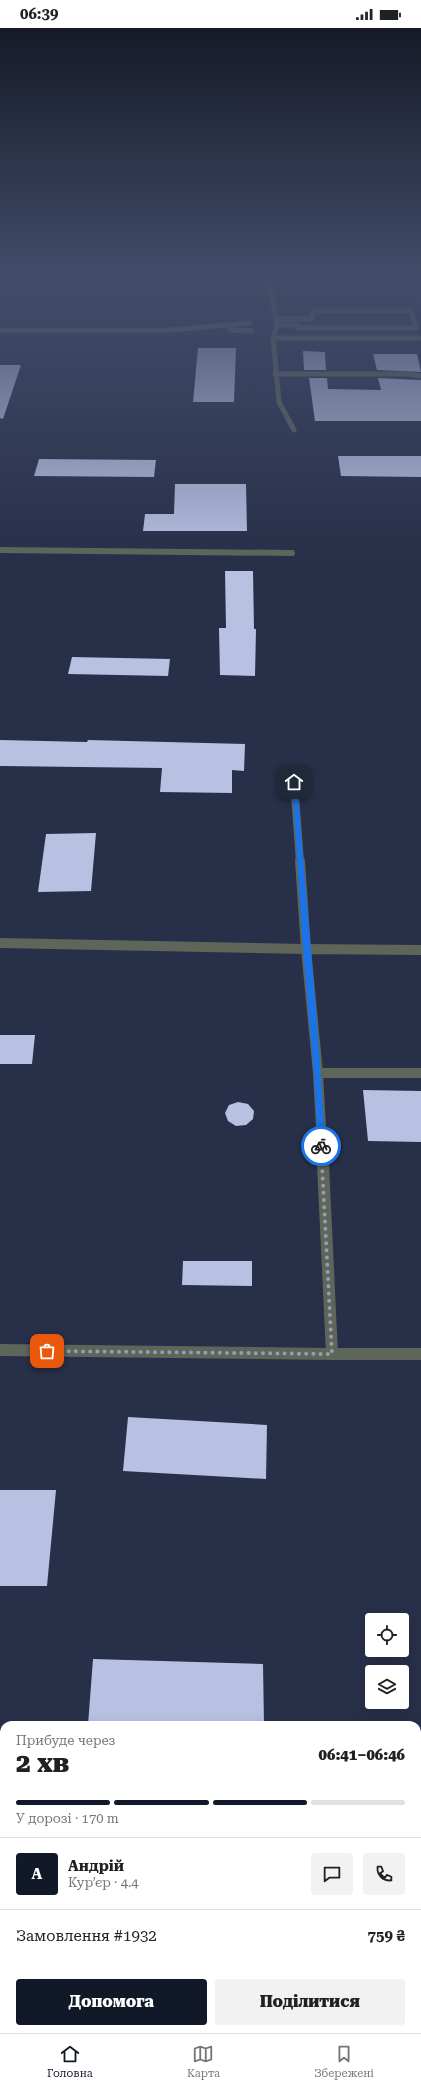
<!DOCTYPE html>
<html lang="uk">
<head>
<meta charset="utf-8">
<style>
  body { margin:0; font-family:"Roboto Serif",serif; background:#f2f2f2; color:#202124; height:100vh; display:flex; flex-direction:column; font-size:15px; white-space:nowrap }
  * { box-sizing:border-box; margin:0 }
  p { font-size:13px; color:#757577 }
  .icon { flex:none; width:22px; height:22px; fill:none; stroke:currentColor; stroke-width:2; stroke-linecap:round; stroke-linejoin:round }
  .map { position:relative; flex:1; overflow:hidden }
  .sheet { position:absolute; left:0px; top:1693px; width:421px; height:312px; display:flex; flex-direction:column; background:#fff; border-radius:12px 12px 0 0; box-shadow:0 4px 16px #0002 }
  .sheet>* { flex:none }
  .controls { position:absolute; left:365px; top:1585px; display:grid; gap:8px }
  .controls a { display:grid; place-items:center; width:44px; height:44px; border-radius:4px; background:#fff; box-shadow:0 4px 16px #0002; font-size:20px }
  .pin { position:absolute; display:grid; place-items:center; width:34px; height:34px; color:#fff; margin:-17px; border-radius:8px; box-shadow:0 2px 6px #0006 }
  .courier { position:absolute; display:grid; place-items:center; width:40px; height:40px; margin:-20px; border:3px solid #1a73e8; border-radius:50%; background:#fff; color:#222; box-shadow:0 1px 5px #0007 }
  .head em { font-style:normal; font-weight:800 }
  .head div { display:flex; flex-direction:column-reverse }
  .head { display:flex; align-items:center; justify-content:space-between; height:68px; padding:0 16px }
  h1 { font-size:26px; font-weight:800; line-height:30px }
  .bar { display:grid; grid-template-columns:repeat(4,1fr); gap:6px 4px; align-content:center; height:48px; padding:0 16px }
  .bar i { height:5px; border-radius:3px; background:#e0e0e0 }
  .bar .active { background:#111827 }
  .bar p { grid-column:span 4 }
  .line { display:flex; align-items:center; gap:10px; padding:0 16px; border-top:1px solid #e0e0e0 }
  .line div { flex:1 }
  .round { display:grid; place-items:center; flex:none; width:42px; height:42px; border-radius:4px; background:#f2f2f2 }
  .button { display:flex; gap:8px; margin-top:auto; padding:8px 16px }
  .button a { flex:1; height:46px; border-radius:4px; background:#111827; color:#fff; font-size:16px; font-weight:800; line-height:46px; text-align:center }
  .button a+a { background:#f2f2f2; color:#202124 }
  .status { display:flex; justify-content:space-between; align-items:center; height:28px; padding:0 20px; background:#fff; direction:ltr }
  .status svg { height:11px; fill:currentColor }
  .dock { display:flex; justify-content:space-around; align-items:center; height:56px; border-top:1px solid #e0e0e0; background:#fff; font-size:11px; color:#757577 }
  .dock a { display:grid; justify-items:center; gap:2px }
  .dock .active { color:#111827 }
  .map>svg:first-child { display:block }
  .building { fill:#b7c1e2 }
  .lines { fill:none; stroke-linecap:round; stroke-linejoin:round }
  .minor-far4 { stroke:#5e6659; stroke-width:5 }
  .minor-far3 { stroke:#5e6659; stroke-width:6 }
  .minor-far2 { stroke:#5e6659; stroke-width:8 }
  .minor-far1 { stroke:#5e6659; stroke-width:10 }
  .minor { stroke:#5e6659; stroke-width:12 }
  .route { fill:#1a73e8 }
  .done { stroke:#979db1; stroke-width:4; stroke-dasharray:0 7.2 }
</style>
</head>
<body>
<div class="status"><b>06:39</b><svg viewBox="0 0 49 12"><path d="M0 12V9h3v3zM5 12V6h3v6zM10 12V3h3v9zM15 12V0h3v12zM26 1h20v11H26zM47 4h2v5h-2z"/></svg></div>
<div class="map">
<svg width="421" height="2005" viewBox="0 0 421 2005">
  <rect width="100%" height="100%" fill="#282f49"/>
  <g class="building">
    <path d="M198 320H236L234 374H193Z"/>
    <path d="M303 323 325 324 326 342H304Z"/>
    <path d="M373 326H417L421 344 377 342Z"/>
    <path d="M0 337H21L3 391 0 390Z"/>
    <path d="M309 350H327L328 361 381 362 378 350 421 352V393H315Z"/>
    <path d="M338 428H421V449L341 448Z"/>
    <path d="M39 431 156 432 154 449 34 448Z"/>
    <path d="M175 456H246L247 503H143L145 486H174Z"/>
    <path d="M225 543H253L254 601H256L255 648 220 647 219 600H226Z"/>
    <path d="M72 629 170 631 168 648 68 646Z"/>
    <path d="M0 712 87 714 88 712 245 716 244 743 232 742V765L160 764 162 740 0 738Z"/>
    <path d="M96 805 91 863 38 864 46 806Z"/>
    <path d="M0 1007H35L32 1036H0Z"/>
    <path d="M363 1062 421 1063V1114L368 1113Z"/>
    <path d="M238 1074 248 1076 254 1083 253 1091 246 1097 236 1098 228 1093 225 1085 229 1077Z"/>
    <path d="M183 1233H252V1258L182 1257Z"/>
    <path d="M128 1389 267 1397 266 1451 123 1443Z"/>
    <path d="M0 1462H56L47 1558H0Z"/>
    <path d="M93 1631 263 1636 264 1697H88Z"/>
  </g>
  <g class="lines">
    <g class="minor-far4">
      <path d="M269 253 277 297 273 310 279 374 294 402"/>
      <path d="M276 291H312L313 283H411L416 300H298V297H277"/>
      <path d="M0 302H171L250 295"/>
      <path d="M230 302 252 303"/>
      <path d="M273 310H421"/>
      <path d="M275 346H407L421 348"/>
    </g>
    <path class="minor-far3" d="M0 522 292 525"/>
    <path class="minor-far2" d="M294 754 300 834"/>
    <g class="minor-far1">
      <path d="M0 915 306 921 300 833"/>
      <path d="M318 1045 306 921 421 922"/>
      <path d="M323 1137 318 1045H421"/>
    </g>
    <g class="minor">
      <path d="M323 1136 332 1326H421"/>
      <path d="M0 1322 332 1326"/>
    </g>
  </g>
  <linearGradient id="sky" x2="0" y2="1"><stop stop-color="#161a28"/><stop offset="0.47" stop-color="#424d6a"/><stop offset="1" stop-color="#424d6a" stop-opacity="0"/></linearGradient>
  <rect width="421" height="533" fill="url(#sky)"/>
  <path class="route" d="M292 753 297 754C306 875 319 997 325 1118L321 1121 318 1118 314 1045 303 921Z"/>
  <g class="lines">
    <path class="done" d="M47 1323 332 1326 321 1118"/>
  </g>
</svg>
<div class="controls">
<a><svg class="icon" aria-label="locate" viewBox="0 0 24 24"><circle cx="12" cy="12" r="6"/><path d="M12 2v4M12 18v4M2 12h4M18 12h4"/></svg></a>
<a><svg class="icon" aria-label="layers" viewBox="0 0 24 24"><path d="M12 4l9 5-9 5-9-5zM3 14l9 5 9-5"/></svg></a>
</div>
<div class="pin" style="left:47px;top:1323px;background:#ea580c"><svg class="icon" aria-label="bag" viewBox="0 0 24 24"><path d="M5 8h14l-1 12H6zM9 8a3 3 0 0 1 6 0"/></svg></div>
<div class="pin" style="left:294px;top:754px;background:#1f2937"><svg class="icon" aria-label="home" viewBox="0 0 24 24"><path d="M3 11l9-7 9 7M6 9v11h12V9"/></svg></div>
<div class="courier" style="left:321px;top:1118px"><svg class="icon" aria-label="bike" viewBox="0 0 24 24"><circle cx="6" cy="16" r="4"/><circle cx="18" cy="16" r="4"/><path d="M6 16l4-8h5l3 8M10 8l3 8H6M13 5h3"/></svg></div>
<section class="sheet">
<div class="head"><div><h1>2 хв</h1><p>Прибуде через</p></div><em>06:41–06:46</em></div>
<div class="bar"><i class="active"></i><i class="active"></i><i class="active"></i><i></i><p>У дорозі · 170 m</p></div>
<div class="line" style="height:72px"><b class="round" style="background:#111827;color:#fff">А</b><div><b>Андрій</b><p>Кур’єр · 4.4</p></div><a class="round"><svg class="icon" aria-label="chat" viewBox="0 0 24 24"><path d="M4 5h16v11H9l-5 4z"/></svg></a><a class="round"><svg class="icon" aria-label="phone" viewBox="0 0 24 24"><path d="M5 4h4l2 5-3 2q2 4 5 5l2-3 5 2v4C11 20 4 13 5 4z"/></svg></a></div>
<div class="line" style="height:52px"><div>Замовлення #1932</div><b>759 ₴</b></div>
<div class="button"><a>Допомога</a><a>Поділитися</a></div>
</section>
</div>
<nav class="dock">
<a class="active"><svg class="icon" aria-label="home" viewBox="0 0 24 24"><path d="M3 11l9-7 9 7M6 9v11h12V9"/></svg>Головна</a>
<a><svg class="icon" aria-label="map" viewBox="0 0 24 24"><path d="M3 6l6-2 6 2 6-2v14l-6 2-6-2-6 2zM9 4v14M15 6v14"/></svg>Карта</a>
<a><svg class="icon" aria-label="saved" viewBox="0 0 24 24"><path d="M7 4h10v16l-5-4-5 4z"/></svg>Збережені</a>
</nav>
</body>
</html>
